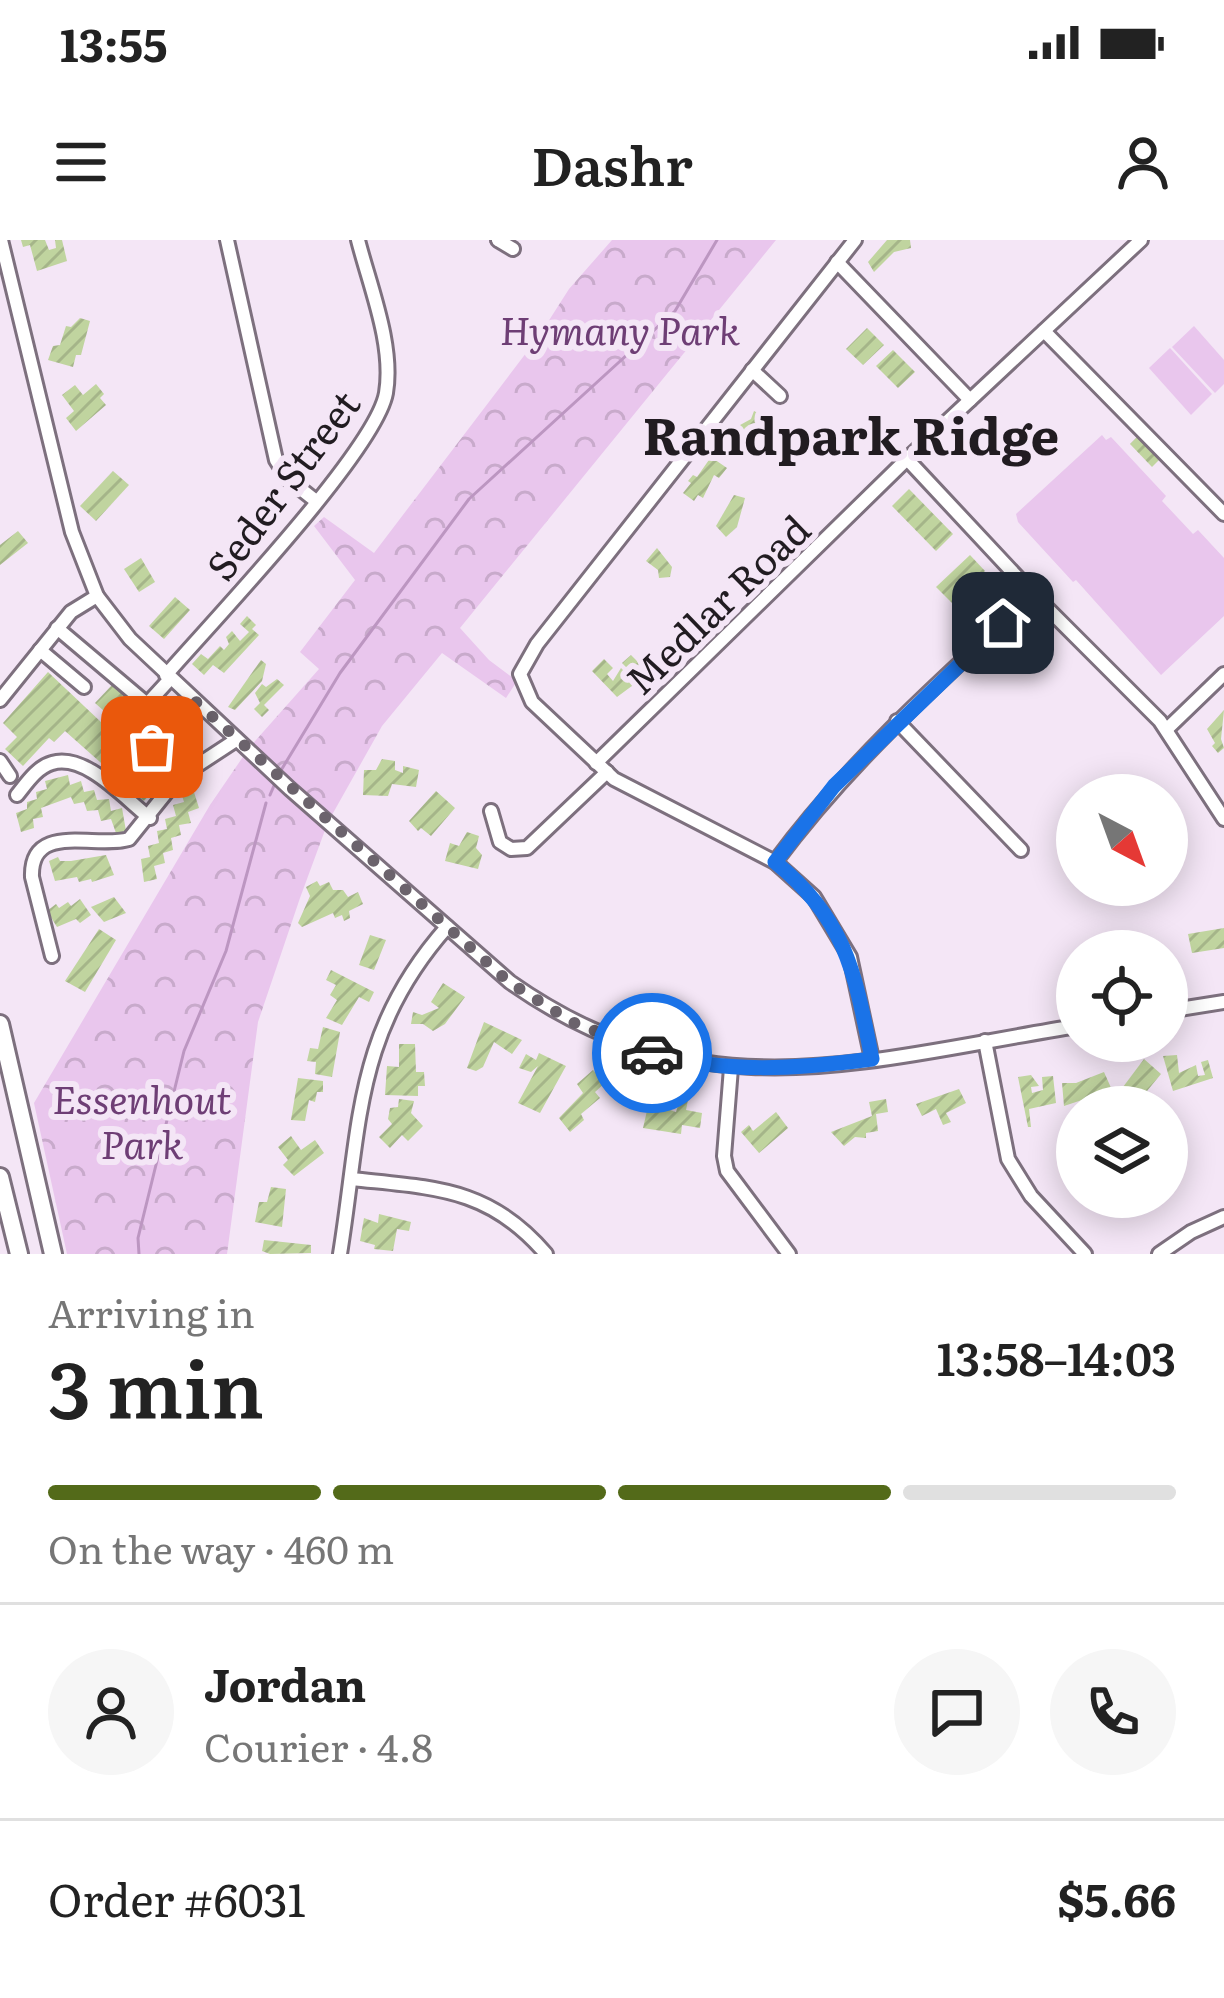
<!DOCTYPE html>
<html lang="en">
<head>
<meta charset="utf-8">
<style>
  body { margin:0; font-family:Literata,serif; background:#f6f6f6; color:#222; height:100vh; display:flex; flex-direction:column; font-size:45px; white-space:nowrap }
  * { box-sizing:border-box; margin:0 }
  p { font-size:39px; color:#767676 }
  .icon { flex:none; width:66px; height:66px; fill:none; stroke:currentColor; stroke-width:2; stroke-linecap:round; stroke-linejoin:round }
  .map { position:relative; height:1014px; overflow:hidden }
  .drawer { display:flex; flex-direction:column; background:#fff; flex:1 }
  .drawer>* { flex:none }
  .needle { width:78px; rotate:139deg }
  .buttons { position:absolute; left:1056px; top:534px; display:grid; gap:24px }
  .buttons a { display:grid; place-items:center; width:132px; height:132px; border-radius:50%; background:#fff; box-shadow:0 6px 30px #0003; font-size:60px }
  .pin { position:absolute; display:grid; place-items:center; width:102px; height:102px; color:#fff; margin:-51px; border-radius:24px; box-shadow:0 6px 18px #0006 }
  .courier { position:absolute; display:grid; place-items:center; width:120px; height:120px; margin:-60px; border:9px solid #1a73e8; border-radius:50%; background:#fff; color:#222; box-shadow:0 3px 15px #0007 }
  .summary em { font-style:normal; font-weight:600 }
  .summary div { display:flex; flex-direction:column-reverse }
  .summary { display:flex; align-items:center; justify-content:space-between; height:204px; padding:0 48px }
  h1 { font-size:78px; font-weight:600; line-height:90px }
  .bar { display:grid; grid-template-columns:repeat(4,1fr); gap:18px 12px; align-content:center; height:144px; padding:0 48px }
  .bar i { height:15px; border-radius:9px; background:#e0e0e0 }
  .bar .selected { background:#536a19 }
  .bar p { grid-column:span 4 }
  .line { display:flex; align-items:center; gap:30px; padding:0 48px; border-top:3px solid #e0e0e0 }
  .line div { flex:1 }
  .round { display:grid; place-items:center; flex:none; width:126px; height:126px; border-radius:63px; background:#f6f6f6 }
  .status { display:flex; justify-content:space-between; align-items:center; height:84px; padding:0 60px; background:#fff; direction:ltr }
  .status svg { height:33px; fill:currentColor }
  header { display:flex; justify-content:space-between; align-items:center; height:156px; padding:0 48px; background:#fff; font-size:54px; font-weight:600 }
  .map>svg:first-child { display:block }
  .park { fill:url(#park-crowns) }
  .garden { fill:#e9c6ed }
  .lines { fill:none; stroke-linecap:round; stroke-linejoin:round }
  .stream { stroke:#bc96c1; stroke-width:3 }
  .building { fill:url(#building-hatch) }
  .minor-casing { stroke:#7d707e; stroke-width:18 }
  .highway-casing { stroke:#7d707e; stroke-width:22 }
  .minor { stroke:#fff; stroke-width:12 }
  .highway { stroke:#fff; stroke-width:16 }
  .done { stroke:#6b636c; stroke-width:12; stroke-dasharray:0 21.6 }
  .route { stroke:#1a73e8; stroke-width:15 }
  .labels { text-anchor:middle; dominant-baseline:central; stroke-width:12; stroke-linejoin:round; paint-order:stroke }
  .park-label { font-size:39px; font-style:italic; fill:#6e3e75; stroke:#f4e6f6 }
  .street-label { font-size:39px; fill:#211c21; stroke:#f4e6f6 }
  .district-label { font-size:51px; font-weight:bold; fill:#211c21; stroke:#f4e6f6 }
</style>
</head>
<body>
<div class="status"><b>13:55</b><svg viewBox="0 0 49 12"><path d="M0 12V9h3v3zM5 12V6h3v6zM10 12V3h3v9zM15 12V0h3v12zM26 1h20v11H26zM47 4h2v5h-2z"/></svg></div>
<header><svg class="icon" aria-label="menu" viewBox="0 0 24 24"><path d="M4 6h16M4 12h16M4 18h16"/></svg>Dashr<svg class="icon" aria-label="person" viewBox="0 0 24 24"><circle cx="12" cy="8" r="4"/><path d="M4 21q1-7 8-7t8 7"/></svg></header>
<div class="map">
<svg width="1224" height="1014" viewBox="0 0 1224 1014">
  <defs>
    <pattern id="park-crowns" width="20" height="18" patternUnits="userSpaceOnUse" patternTransform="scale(3)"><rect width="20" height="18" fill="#e9c6ed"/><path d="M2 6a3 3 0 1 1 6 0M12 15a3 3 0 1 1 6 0" fill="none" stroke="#c8aacb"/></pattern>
    <pattern id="building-hatch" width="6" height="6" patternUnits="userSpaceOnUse" patternTransform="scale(3)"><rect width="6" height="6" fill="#c0d49f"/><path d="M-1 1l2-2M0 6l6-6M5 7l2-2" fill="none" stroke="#a5b589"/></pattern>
  </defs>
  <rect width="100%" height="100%" fill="#f4e6f6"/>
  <path class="park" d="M612 0H776L460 388 489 420 517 441 506 458 442 413 382 486 328 582 300 658 258 782 227 1014H67L34 863 210 565 249 508 319 429 300 412 355 340 314 286 324 277 374 313 539 96 569 49Z"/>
  <g class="garden">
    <path d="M1194 86 1224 120V144L1215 153 1172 107Z"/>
    <path d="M1170 108 1212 154 1191 175 1149 128Z"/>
    <path d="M1102 195 1106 200 1111 197 1166 256 1162 261 1193 294 1198 290 1224 318V376L1161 435 1076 340 1073 342 1018 282 1016 274Z"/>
  </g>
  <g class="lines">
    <g class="stream">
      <path d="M280 532 340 433 469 259 675 71 717 0"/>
      <path d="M270 555 276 541"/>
      <path d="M139 1014 138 998 184 811 226 711 266 563"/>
    </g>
  </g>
  <g class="building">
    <path d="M21 0H45L49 10 56 8 55 0H62L67 21 37 31 30 5 23 7Z"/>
    <path d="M887 0H910L911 8 894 12 874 32 868 22Z"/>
    <path d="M80 78 90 81 81 115H76L73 127 48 120 53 106 60 105 66 86 71 87Z"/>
    <path d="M867 88 884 105 863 125 846 109Z"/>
    <path d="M893 110 915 132 898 148 876 126Z"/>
    <path d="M96 144 104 154 100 158 106 165 76 191 66 178 74 171 62 155 75 145 83 155Z"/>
    <path d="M754 171 768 178 760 195 722 218 714 206 734 195 731 190 751 179Z"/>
    <path d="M1140 194 1162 217 1152 227 1130 204Z"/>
    <path d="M711 217 727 228 719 238 714 235 703 258 698 255 694 261 683 253 691 243 688 241 693 235 697 237Z"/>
    <path d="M113 231 129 245 96 281 80 266Z"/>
    <path d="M909 249 953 294 936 311 892 266Z"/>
    <path d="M734 255 745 258 737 287 726 297 716 286Z"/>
    <path d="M18 291 28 303 0 325V305Z"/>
    <path d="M657 308 672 327 670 337 659 338 658 330 646 321Z"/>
    <path d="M970 315 985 331 952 363 936 347Z"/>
    <path d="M141 318 155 342 139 352 124 329Z"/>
    <path d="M175 357 190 370 164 399 149 386Z"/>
    <path d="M247 376 256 385 252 389 259 395 224 433 213 425 204 435 192 424 201 414 208 419 220 406 224 410 229 404 226 397 232 391 240 401 249 392 240 384Z"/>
    <path d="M631 415 645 429 637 437 640 440 617 457 592 431 604 419 613 428 607 434 613 441 621 428 624 431 627 428 622 423Z"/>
    <path d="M261 420 266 424 262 441 235 470 228 467Z"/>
    <path d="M48 432 120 500 124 497 148 519 172 493 190 510 144 561 65 491 54 502 49 498 23 526 5 509 17 497 3 483Z"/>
    <path d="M277 439 284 445 264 465 269 470 262 477 254 469 260 463 255 453 262 444 266 447Z"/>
    <path d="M113 444 130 460 113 479 95 463Z"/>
    <path d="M1224 470 1221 499 1224 508 1218 513 1212 506 1215 503 1207 489Z"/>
    <path d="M382 519 395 521V530L403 533V526L419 530 416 547 392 544 388 556 363 555 364 530H376Z"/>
    <path d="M68 535 70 545 81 541 84 552 94 550 97 560 109 559 111 571 122 568 126 591 116 593 111 579 101 581 98 570 87 571 84 562 74 564 71 557 41 568 43 577 33 579 34 588 21 592 16 573 27 569V562L37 559 36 552 47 549 45 541Z"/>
    <path d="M193 549 199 568 188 572 191 583 179 585 181 595 171 598 173 610 163 613 165 623 154 626 157 639 144 642 141 619 150 617 148 606 159 603 157 591 167 589 165 579 176 576 173 565 184 562 181 552Z"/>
    <path d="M436 551 455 568 431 596 421 588 418 591 409 581Z"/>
    <path d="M467 592 479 596 476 608 482 615 478 629 445 621 450 603 459 606Z"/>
    <path d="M106 615 114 635 92 642 91 639 79 642 77 637 55 641 49 621 58 617 60 621H71Z"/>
    <path d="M317 641 320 646 329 642 333 650H343L348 657 358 652 363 664 349 671 350 678 344 681 342 675 335 678 333 673 302 687 298 683 310 656 306 647Z"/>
    <path d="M114 657 126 673 104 682 91 667Z"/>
    <path d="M80 659 91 675 80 683 76 679 57 687 47 671 56 664 59 668 68 662 71 666Z"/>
    <path d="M1224 688V708L1192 713 1188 694Z"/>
    <path d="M99 689 116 700 85 752 65 741Z"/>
    <path d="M370 695 386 700 374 730 359 725Z"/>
    <path d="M331 730 374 752 369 762 359 757 342 785 326 778 337 760 330 755 336 745 326 740Z"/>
    <path d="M443 743 465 757 445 784 433 791 423 784H411L413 772 422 775 439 768 431 762Z"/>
    <path d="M484 782 522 800 512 814 494 802 483 827 476 831 467 828Z"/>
    <path d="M323 787 340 792 332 837 315 834 316 822 307 821 310 808 318 809Z"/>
    <path d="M399 804H415L416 832H424L425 846H418V856L385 855 387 826 399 827Z"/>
    <path d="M539 813 566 826 540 873 518 863 538 826 531 832 519 828 526 814 536 820Z"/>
    <path d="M1177 815 1179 833 1196 825 1198 836 1205 835 1201 822 1208 820 1213 838 1173 851 1163 816Z"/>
    <path d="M1144 819 1161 834 1147 851 1155 857 1146 867H1136L1117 855Z"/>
    <path d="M593 830 605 843 595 852 600 858 581 874 584 880 570 892 559 878 583 853 577 844Z"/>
    <path d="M1104 832 1112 850 1064 866 1062 843H1076Z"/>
    <path d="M1031 835 1039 846 1031 847 1032 853 1043 850 1042 837 1053 836 1056 863 1029 869 1031 887H1028L1018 837Z"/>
    <path d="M298 838 323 841V852H317L315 862 309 860 305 881 291 880Z"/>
    <path d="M959 849 966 863 946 873 951 882 943 885 936 869 922 876 916 864Z"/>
    <path d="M680 858 688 860 686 870 702 873 700 888 682 885 681 894 643 888 649 862 671 866 670 870 676 872Z"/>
    <path d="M399 859 414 861 411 873 423 886 408 901 402 895 390 908 379 897 392 884 388 879 390 868 398 867Z"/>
    <path d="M886 859 888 872 876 874 878 891 866 893V898L855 897 844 906 831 892 872 876 869 862Z"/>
    <path d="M776 872 788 888 759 913 741 892 749 885 753 891Z"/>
    <path d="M291 896 301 910 315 900 324 913 294 936 283 925 288 920 278 907Z"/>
    <path d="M271 947 286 949 282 987 255 982 259 962H267Z"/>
    <path d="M379 974 411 982 409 991 397 989 393 1011 374 1009 375 1005 360 1001 364 978 378 983Z"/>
    <path d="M264 1000 311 1005V1013L270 1014 262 1011Z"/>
  </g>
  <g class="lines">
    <g class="minor-casing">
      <g id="minor">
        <path d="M1 0 72 292 97 356 130 399 290 549 510 742C702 877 864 820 1077 786"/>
        <path d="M227 0 276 220 288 239 316 261"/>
        <path d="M498 0 513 9"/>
        <path d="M855 0 537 404 520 434 532 462 614 539 775 622 814 657 850 717 872 819"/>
        <path d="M837 22 970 160"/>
        <path d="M1044 91 1224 274"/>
        <path d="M752 130 780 156"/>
        <path d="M907 219 1034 355 1160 481 1224 579"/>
        <path d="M57 388 147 464"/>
        <path d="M40 410 84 447"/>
        <path d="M166 435C212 382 376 210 386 153 394 105 370 47 358 0"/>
        <path d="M0 460 71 372 97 356"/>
        <path d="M137 475 170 439"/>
        <path d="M897 481 1021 610"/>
        <path d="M1167 489 1224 434"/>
        <path d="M152 507 195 462"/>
        <path d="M0 521 10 536"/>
        <path d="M596 523 907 219 1141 0"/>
        <path d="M17 555C26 544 37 527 52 523 86 513 125 559 150 578"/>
        <path d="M491 571 500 602 511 609 527 608 607 532"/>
        <path d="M775 622C850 521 942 439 1034 355"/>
        <path d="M52 716 32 637C30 581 96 609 129 599L178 538 236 500"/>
        <path d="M1167 771 1224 762"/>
        <path d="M985 801 1008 919 1031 956 1085 1014"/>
        <path d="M731 828 724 916 727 931 789 1014"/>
        <path d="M352 939C434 948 489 947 546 1014"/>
        <path d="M340 1014C361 884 354 792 447 687"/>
        <path d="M1159 1014 1191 992 1224 977"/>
      </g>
    </g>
    <g class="highway-casing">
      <g id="highway">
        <path d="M0 784 53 1014"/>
        <path d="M0 937 19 1014"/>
      </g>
    </g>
    <use href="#minor" class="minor"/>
    <use href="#highway" class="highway"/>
  </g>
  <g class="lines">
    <path class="done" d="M152 507 195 461 509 742 572 782 652 813"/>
    <path class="route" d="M652 813C726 834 796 829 872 819 855 733 846 679 775 622L834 546 1003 383"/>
  </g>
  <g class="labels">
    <g class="park-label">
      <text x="620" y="88">Hymany Park</text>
      <text x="142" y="857">Essenhout<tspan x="142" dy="45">Park</tspan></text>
    </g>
    <g class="street-label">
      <text transform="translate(281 244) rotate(-53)">Seder Street</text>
      <text transform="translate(716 363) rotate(-44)">Medlar Road</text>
    </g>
    <g class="district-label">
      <text x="851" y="193">Randpark Ridge</text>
    </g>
  </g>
</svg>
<div class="buttons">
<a><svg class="needle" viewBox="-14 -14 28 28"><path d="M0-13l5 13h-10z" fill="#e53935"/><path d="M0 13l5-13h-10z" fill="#767676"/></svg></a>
<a><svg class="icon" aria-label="locate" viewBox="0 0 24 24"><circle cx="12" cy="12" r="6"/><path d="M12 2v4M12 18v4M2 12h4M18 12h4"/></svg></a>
<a><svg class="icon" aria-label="layers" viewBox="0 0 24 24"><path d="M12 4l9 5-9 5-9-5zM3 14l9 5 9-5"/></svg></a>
</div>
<div class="pin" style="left:152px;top:507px;background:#ea580c"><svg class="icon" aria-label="bag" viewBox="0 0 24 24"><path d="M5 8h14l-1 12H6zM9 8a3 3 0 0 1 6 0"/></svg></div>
<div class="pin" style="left:1003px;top:383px;background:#1f2937"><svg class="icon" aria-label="home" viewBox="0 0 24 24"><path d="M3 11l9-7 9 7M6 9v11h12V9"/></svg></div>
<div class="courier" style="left:652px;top:813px"><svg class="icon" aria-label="car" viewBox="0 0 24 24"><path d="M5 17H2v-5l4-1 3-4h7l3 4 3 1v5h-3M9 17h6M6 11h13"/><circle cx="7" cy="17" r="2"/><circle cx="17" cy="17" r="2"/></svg></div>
</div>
<section class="drawer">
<div class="summary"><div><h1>3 min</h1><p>Arriving in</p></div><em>13:58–14:03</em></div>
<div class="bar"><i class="selected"></i><i class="selected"></i><i class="selected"></i><i></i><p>On the way · 460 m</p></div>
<div class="line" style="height:216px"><a class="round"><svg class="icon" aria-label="person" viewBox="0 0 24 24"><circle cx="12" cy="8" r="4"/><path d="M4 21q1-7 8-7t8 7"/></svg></a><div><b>Jordan</b><p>Courier · 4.8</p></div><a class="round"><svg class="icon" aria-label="chat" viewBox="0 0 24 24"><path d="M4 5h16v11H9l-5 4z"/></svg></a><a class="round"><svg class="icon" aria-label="phone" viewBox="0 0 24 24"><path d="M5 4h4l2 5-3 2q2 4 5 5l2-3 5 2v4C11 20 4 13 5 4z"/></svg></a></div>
<div class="line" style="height:156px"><div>Order #6031</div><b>$5.66</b></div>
</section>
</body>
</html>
